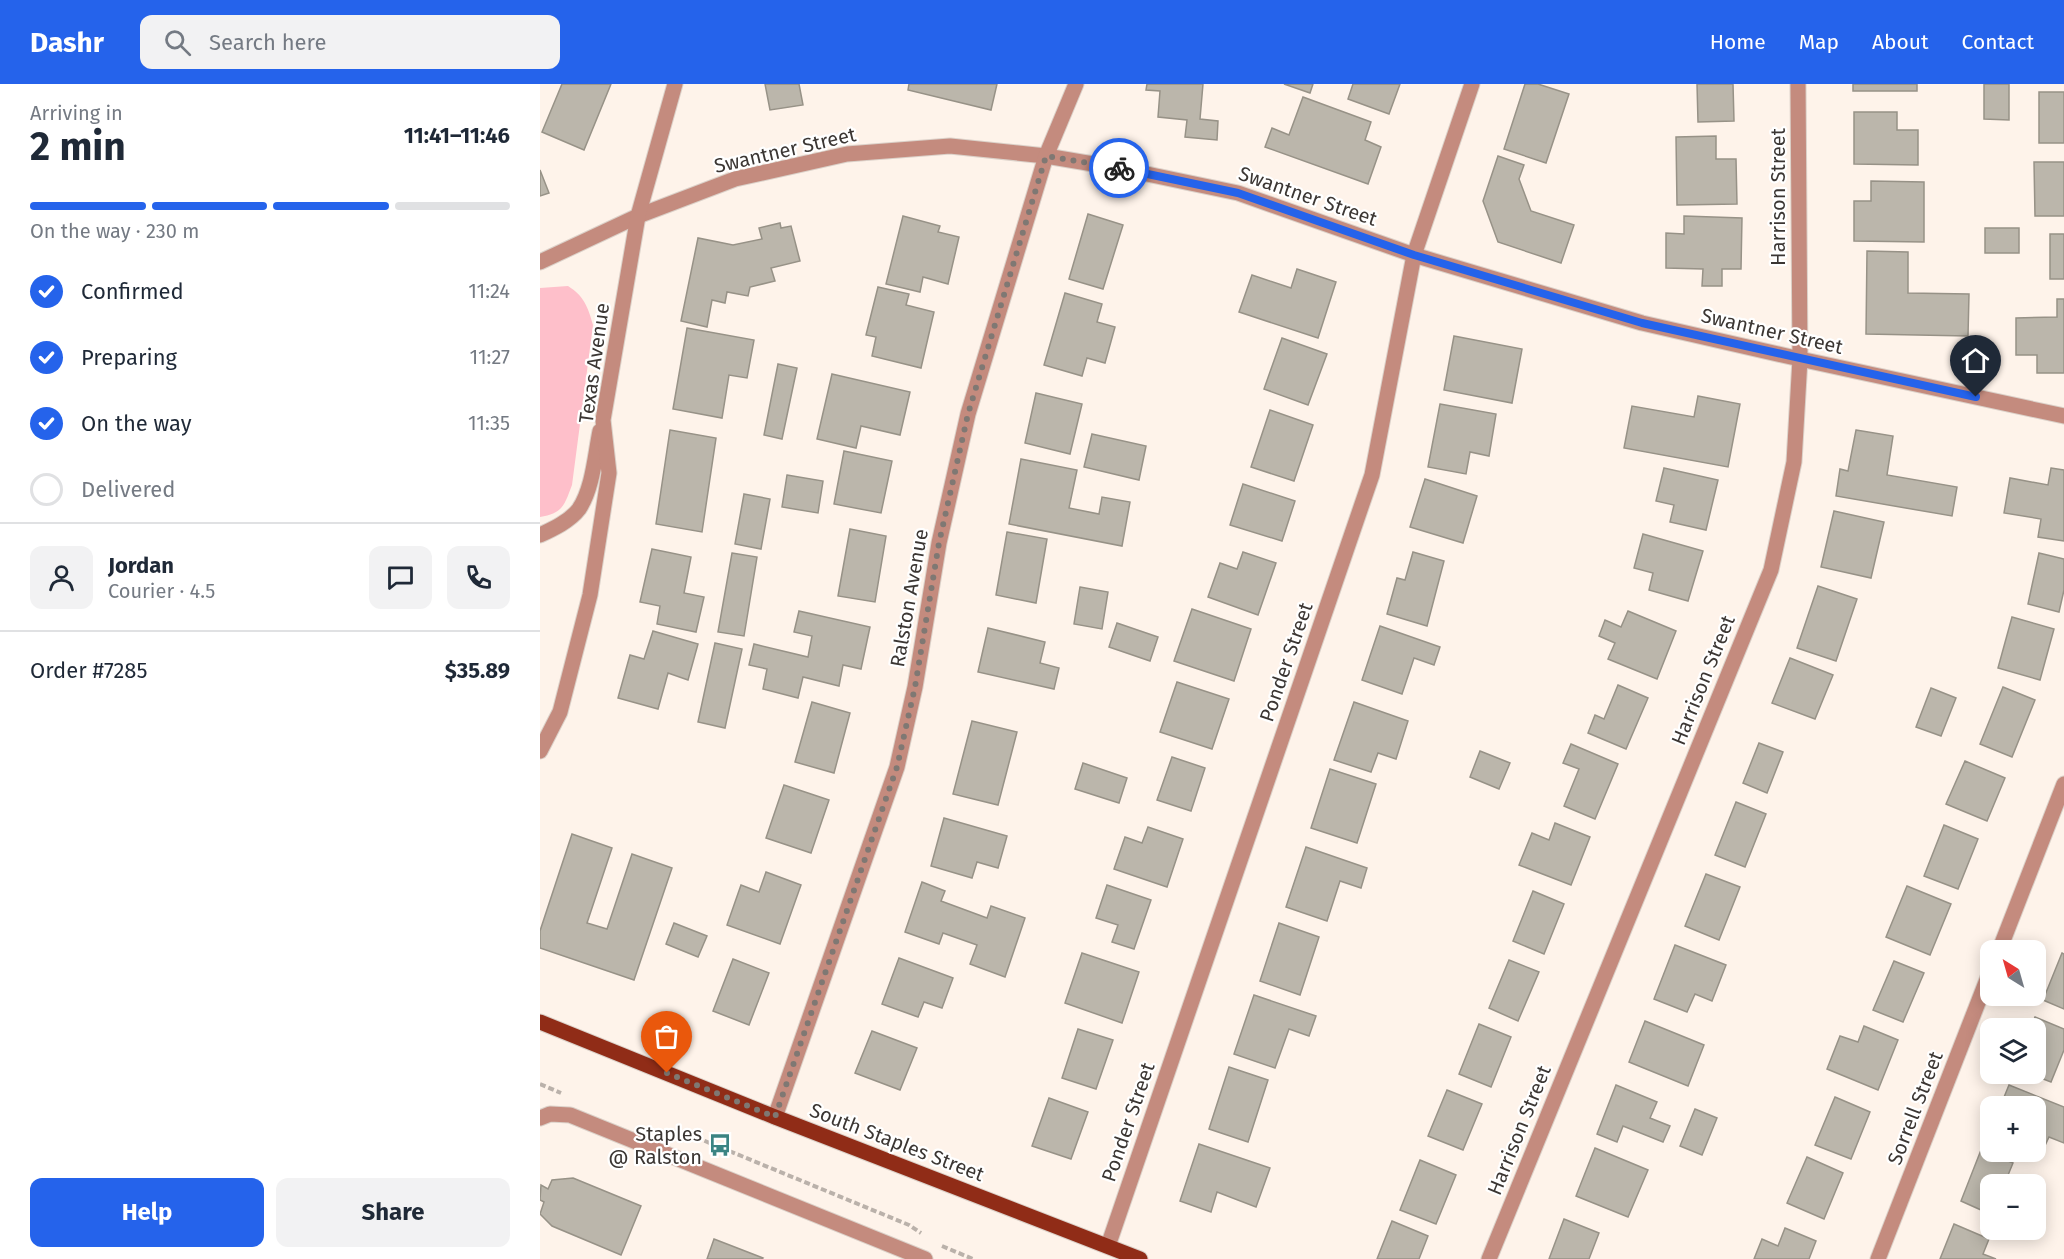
<!DOCTYPE html>
<html lang="en">
<head>
<meta charset="utf-8">
<style>
  body { margin:0; font-family:"Fira Sans",sans-serif; background:#f2f2f3; color:#1f2937; height:100vh; display:flex; flex-direction:column; font-size:22px; white-space:nowrap }
  * { box-sizing:border-box; margin:0 }
  p { font-size:20px; color:#747a83 }
  .icon { flex:none; width:33px; height:33px; fill:none; stroke:currentColor; stroke-width:2; stroke-linecap:round; stroke-linejoin:round }
  .map { position:relative; flex:1; overflow:hidden }
  .side { display:flex; flex-direction:column; background:#fff; width:540px }
  .side>* { flex:none }
  .needle { width:39px; rotate:323deg }
  .tools { position:absolute; left:1440px; top:856px; display:grid; gap:12px }
  .tools a { display:grid; place-items:center; width:66px; height:66px; border-radius:12px; background:#fff; box-shadow:0 3px 15px #0003; font-size:30px }
  .pin { position:absolute; display:grid; place-items:center; width:51px; height:51px; color:#fff; margin:-62px -26px; border-radius:50% 50% 50% 0; rotate:-45deg; box-shadow:0 0 6px #0007 }
  .pin .icon { rotate:45deg }
  .courier { position:absolute; display:grid; place-items:center; width:60px; height:60px; margin:-30px; border:4px solid #2563eb; border-radius:50%; background:#fff; color:#222; box-shadow:0 2px 8px #0007 }
  .overview em { font-style:normal; font-weight:700 }
  .overview div { display:flex; flex-direction:column-reverse }
  .overview { display:flex; align-items:center; justify-content:space-between; height:102px; padding:0 30px }
  h1 { font-size:39px; font-weight:700; line-height:45px }
  .bar { display:grid; grid-template-columns:repeat(4,1fr); gap:9px 6px; align-content:center; height:72px; padding:0 30px }
  .bar i { height:8px; border-radius:4px; background:#e0e1e3 }
  .bar .on { background:#2563eb }
  .bar p { grid-column:span 4 }
  .line { display:flex; align-items:center; gap:15px; padding:0 30px; border-top:2px solid #e0e1e3 }
  .line div { flex:1 }
  .round { display:grid; place-items:center; flex:none; width:63px; height:63px; border-radius:12px; background:#f2f2f3 }
  ol { padding:0 30px; list-style:none }
  li { display:flex; align-items:center; gap:18px; height:66px }
  li p { margin-inline-start:auto }
  li .icon { padding:6px; border-radius:50%; background:#2563eb; color:#fff; stroke-width:4 }
  li:last-child { color:#747a83 }
  li i { width:33px; height:33px; border:3px solid #e0e1e3; border-radius:50% }
  .button { display:flex; gap:12px; margin-top:auto; padding:12px 30px }
  .button a { flex:1; height:69px; border-radius:12px; background:#2563eb; color:#fff; font-size:24px; font-weight:700; line-height:69px; text-align:center }
  .button a+a { background:#f2f2f3; color:#1f2937 }
  header { display:flex; align-items:center; gap:36px; box-sizing:border-box; height:84px; padding:0 30px; background:#2563eb; color:#fff }
  header strong { font-size:28px }
  nav { display:flex; gap:33px; margin-inline-start:auto; font-size:21px }
  .search { width:420px; height:54px; background:#f2f2f3; display:flex; align-items:center; gap:15px; box-sizing:border-box; padding:0 21px; border-radius:12px; color:#747a83; font-size:22px }
  main { display:flex; flex:1; min-height:0 }
  .map>svg:first-child { display:block }
  .green { fill:#febfca }
  .building { fill:#bbb6ab; stroke:#979287; stroke-width:1.5 }
  .lines { fill:none; stroke-linecap:round; stroke-linejoin:round }
  .minor-casing { stroke:#dbd1c9; stroke-width:17 }
  .major-casing { stroke:#dbd1c9; stroke-width:17 }
  .path { stroke:#bab1aa; stroke-width:4; stroke-dasharray:6 3; stroke-linecap:butt }
  .minor { stroke:#c48b7e; stroke-width:15 }
  .major { stroke:#902c17; stroke-width:15 }
  .done { stroke:#7f7873; stroke-width:6; stroke-dasharray:0 10.8 }
  .route { stroke:#2563eb; stroke-width:8 }
  .labels { text-anchor:middle; dominant-baseline:central; stroke-width:4.5; stroke-linejoin:round; paint-order:stroke }
  .street-label { font-size:20px; fill:#3b3633; stroke:#fff }
  .poi-label { font-size:20px; fill:#3b3633; stroke:#fff; text-anchor:end }
</style>
</head>
<body>
<header>
<strong>Dashr</strong>
<div class="search"><svg class="icon" aria-label="search" viewBox="0 0 24 24"><circle cx="10" cy="10" r="6"/><path d="M15 15l6 6"/></svg>Search here</div>
<nav><a>Home</a><a>Map</a><a>About</a><a>Contact</a></nav>
</header>
<main>
<section class="side">
<div class="overview"><div><h1>2 min</h1><p>Arriving in</p></div><em>11:41–11:46</em></div>
<div class="bar"><i class="on"></i><i class="on"></i><i class="on"></i><i></i><p>On the way · 230 m</p></div>
<ol>
<li><svg class="icon" aria-label="check" viewBox="0 0 24 24"><path d="M5 12l5 5 9-10"/></svg>Confirmed<p>11:24</p></li>
<li><svg class="icon" aria-label="check" viewBox="0 0 24 24"><path d="M5 12l5 5 9-10"/></svg>Preparing<p>11:27</p></li>
<li><svg class="icon" aria-label="check" viewBox="0 0 24 24"><path d="M5 12l5 5 9-10"/></svg>On the way<p>11:35</p></li>
<li><i></i>Delivered</li>
</ol>
<div class="line" style="height:108px"><a class="round"><svg class="icon" aria-label="person" viewBox="0 0 24 24"><circle cx="12" cy="8" r="4"/><path d="M4 21q1-7 8-7t8 7"/></svg></a><div><b>Jordan</b><p>Courier · 4.5</p></div><a class="round"><svg class="icon" aria-label="chat" viewBox="0 0 24 24"><path d="M4 5h16v11H9l-5 4z"/></svg></a><a class="round"><svg class="icon" aria-label="phone" viewBox="0 0 24 24"><path d="M5 4h4l2 5-3 2q2 4 5 5l2-3 5 2v4C11 20 4 13 5 4z"/></svg></a></div>
<div class="line" style="height:78px"><div>Order #7285</div><b>$35.89</b></div>
<div class="button"><a>Help</a><a>Share</a></div>
</section>
<div class="map">
<svg width="1524" height="1175" viewBox="0 0 1524 1175">
  <rect width="100%" height="100%" fill="#fef3ea"/>
  <path class="green" d="M28 202C44 212 48 223 53 241L32 401C24 422 23 429 0 433V204Z"/>
  <g class="building">
    <path d="M22 0H71L44 66 2 48Z"/>
    <path d="M225 0H259L263 21 230 26Z"/>
    <path d="M369 0H457L451 26 368 6Z"/>
    <path d="M607 0H663L660 35 678 37 677 56 645 53 647 36 618 33 620 7 606 6Z"/>
    <path d="M744 0H773L770 9Z"/>
    <path d="M813 0H860L849 30 808 15Z"/>
    <path d="M985 0H998L1029 10 1006 79 964 65Z"/>
    <path d="M1157 0H1193L1194 37 1158 38Z"/>
    <rect x="1313" y="0" width="64" height="7"/>
    <path d="M1444 0H1469V36L1444 35Z"/>
    <rect x="1499" y="8" width="25" height="51"/>
    <path d="M763 13 831 38 825 56 841 63 828 100 725 63 732 44 749 51Z"/>
    <path d="M1314 28H1357V46H1378V81L1314 80Z"/>
    <path d="M1176 52V75H1196L1197 120 1137 121 1136 53Z"/>
    <path d="M958 72 984 81 979 95 991 127 1034 141 1021 179 958 158 943 117Z"/>
    <path d="M1494 78H1524V132H1495Z"/>
    <path d="M0 86 9 109 0 112Z"/>
    <path d="M1331 97 1384 98V158L1314 157V117H1331Z"/>
    <path d="M548 130 583 141 563 205 529 195Z"/>
    <path d="M363 132 400 142 398 148 419 153 408 200 383 193 380 208 346 200Z"/>
    <path d="M1144 132 1202 134 1201 185H1182V202H1162L1163 185 1126 184V149L1144 150Z"/>
    <path d="M240 139 241 144 251 142 260 177 231 184 235 197 210 203 208 212 187 208 185 219 172 216 167 243 141 237 158 154 193 161 222 155 219 144Z"/>
    <rect x="1445" y="144" width="34" height="25"/>
    <rect x="1510" y="150" width="14" height="45"/>
    <path d="M1327 167 1368 168V209L1429 210 1428 252 1326 250Z"/>
    <path d="M757 185 796 198 778 254 699 228 712 191 751 204Z"/>
    <path d="M338 203 369 210 366 221 394 228 381 284 332 272 336 253 326 251Z"/>
    <path d="M525 209 562 220 557 238 575 243 565 279 547 274 542 292 504 281Z"/>
    <path d="M1517 215H1524V289H1497V271H1476V234L1517 233Z"/>
    <path d="M147 244 214 256 207 294 189 291 182 334 133 325Z"/>
    <path d="M914 252 982 265 972 319 904 306Z"/>
    <path d="M742 254 787 270 768 321 724 305Z"/>
    <path d="M238 280 257 284 242 355 224 351Z"/>
    <path d="M292 290 370 308 360 351 321 342 316 364 277 355Z"/>
    <path d="M496 309 542 320 530 370 485 359Z"/>
    <path d="M1158 312 1200 320 1188 383 1084 364 1092 322 1154 333Z"/>
    <path d="M900 320 956 330 949 372 930 368 926 390 888 383Z"/>
    <path d="M730 326 773 341 754 397 711 383Z"/>
    <path d="M130 346 176 354 162 448 116 440Z"/>
    <path d="M1316 346 1353 352 1347 391 1417 403 1412 432 1296 412 1300 385 1308 387Z"/>
    <path d="M552 350 606 362 599 396 544 383Z"/>
    <path d="M304 367 352 377 341 429 294 420Z"/>
    <path d="M481 375 537 386 529 424 559 430 562 413 590 418 582 462 469 440Z"/>
    <path d="M1124 384 1178 396 1166 446 1130 438 1134 421 1116 417Z"/>
    <path d="M1511 384 1524 386V457L1498 453 1501 435 1464 429 1470 394 1508 401Z"/>
    <path d="M247 391 283 397 278 429 242 423Z"/>
    <path d="M885 395 937 412 923 459 870 443Z"/>
    <path d="M703 400 755 417 742 457 690 441Z"/>
    <path d="M204 410 230 415 221 465 195 460Z"/>
    <path d="M1294 427 1344 438 1331 494 1281 483Z"/>
    <path d="M310 445 346 452 335 518 298 512Z"/>
    <path d="M467 448 507 455 496 519 456 511Z"/>
    <path d="M1103 450 1163 467 1148 517 1109 506 1113 489 1094 484Z"/>
    <path d="M112 465 151 473 144 509 164 513 156 548 117 540 120 522 100 518Z"/>
    <path d="M703 468 736 479 718 531 668 513 680 479 697 485Z"/>
    <path d="M873 468 904 477 887 542 847 530 857 494 865 496Z"/>
    <path d="M192 469 217 473 204 552 178 548Z"/>
    <path d="M1499 469 1524 475V506L1519 528 1488 520Z"/>
    <path d="M1278 502 1317 515 1296 577 1257 564Z"/>
    <path d="M540 503 568 508 562 545 534 540Z"/>
    <path d="M652 525 711 545 694 597 634 577Z"/>
    <path d="M259 527 330 543 321 585 303 581 299 602 263 593 258 614 223 605 227 585 209 581 214 560 268 573 272 552 254 548Z"/>
    <path d="M1088 527 1136 547 1117 595 1068 575 1075 559 1059 552 1065 536 1081 543Z"/>
    <path d="M1472 533 1514 545 1500 596 1458 584Z"/>
    <path d="M577 539 618 553 610 577 569 563Z"/>
    <path d="M840 542 900 563 894 581 874 574 862 610 822 596Z"/>
    <path d="M448 544 505 558 500 579 519 584 514 605 438 588Z"/>
    <path d="M113 547 158 560 148 596 128 589 118 625 78 614 90 571 104 575Z"/>
    <path d="M175 559 202 565 185 644 158 638Z"/>
    <path d="M1250 574 1293 591 1275 635 1232 619Z"/>
    <path d="M637 598 689 615 672 665 620 648Z"/>
    <path d="M1078 601 1108 614 1086 665 1048 649 1055 631 1064 635Z"/>
    <path d="M1463 603 1495 616 1472 673 1440 660Z"/>
    <path d="M1391 604 1416 614 1401 652 1376 643Z"/>
    <path d="M272 618 310 629 294 689 255 678Z"/>
    <path d="M814 618 868 637 856 675 838 669 831 688 794 676Z"/>
    <path d="M432 637 477 648 458 721 413 710Z"/>
    <path d="M1219 659 1243 668 1227 709 1203 699Z"/>
    <path d="M1031 660 1078 680 1055 735 1024 722 1039 685 1023 679Z"/>
    <path d="M940 667 970 679 959 705 930 693Z"/>
    <path d="M632 673 665 684 651 727 617 716Z"/>
    <path d="M1425 677 1465 694 1447 737 1406 720Z"/>
    <path d="M543 679 587 694 579 719 535 705Z"/>
    <path d="M790 685 836 700 817 759 771 744Z"/>
    <path d="M244 701 289 716 271 769 226 754Z"/>
    <path d="M1196 718 1226 730 1205 783 1175 771Z"/>
    <path d="M404 734 467 752 458 784 437 778 432 794 391 782Z"/>
    <path d="M1015 739 1050 753 1031 801 979 781 992 749 1009 756Z"/>
    <path d="M1404 741 1438 755 1418 805 1384 792Z"/>
    <path d="M608 743 643 755 627 803 574 785 585 753 602 759Z"/>
    <path d="M32 750 72 764 47 839 67 845 92 770 132 784 94 896 0 864V847Z"/>
    <path d="M766 763 827 784 821 804 800 797 787 837 746 823Z"/>
    <path d="M226 788 261 801 240 860 187 841 201 801 219 808Z"/>
    <path d="M1166 790 1200 803 1179 856 1145 842Z"/>
    <path d="M382 798 405 807 401 817 447 834 451 822 485 834 465 893 430 880 437 861 403 849 399 860 365 848Z"/>
    <path d="M567 801 611 816 594 865 572 858 578 841 556 834Z"/>
    <path d="M1367 802 1411 820 1390 871 1346 853Z"/>
    <path d="M993 807 1024 820 1004 870 973 857Z"/>
    <path d="M134 839 167 852 158 873 126 860Z"/>
    <path d="M739 839 779 853 760 911 720 897Z"/>
    <path d="M1135 861 1186 881 1172 917 1155 910 1147 928 1114 915Z"/>
    <path d="M542 869 599 888 582 939 525 919Z"/>
    <path d="M1522 869 1524 870V925L1503 916Z"/>
    <path d="M359 874 413 894 402 924 384 918 378 933 342 920Z"/>
    <path d="M193 875 229 889 209 941 173 927Z"/>
    <path d="M969 876 999 888 978 937 949 924Z"/>
    <path d="M1354 877 1384 889 1363 938 1333 926Z"/>
    <path d="M714 911 776 932 769 952 749 945 735 984 694 970Z"/>
    <path d="M1495 933 1524 945V966L1511 998 1490 990H1496V945H1490Z"/>
    <path d="M1105 937 1164 961 1148 1002 1089 978Z"/>
    <path d="M939 940 971 953 951 1003 919 990Z"/>
    <path d="M1324 942 1358 956 1338 1006 1287 985 1300 952 1318 958Z"/>
    <path d="M538 945 573 956 556 1005 522 994Z"/>
    <path d="M332 947 377 964 360 1006 315 989Z"/>
    <path d="M689 983 728 996 708 1058 669 1045Z"/>
    <path d="M1076 1001 1117 1018 1110 1034 1130 1042 1123 1058 1083 1042 1077 1058 1057 1050Z"/>
    <path d="M1469 1001 1524 1023V1059L1509 1053 1502 1068 1496 1065V1023H1460Z"/>
    <path d="M907 1006 942 1020 923 1066 888 1052Z"/>
    <path d="M1295 1013 1330 1028 1311 1075 1275 1061Z"/>
    <path d="M509 1014 548 1028 531 1075 492 1062Z"/>
    <path d="M1155 1025 1177 1034 1162 1071 1140 1062Z"/>
    <path d="M659 1060 730 1084 716 1123 677 1108 671 1128 640 1117Z"/>
    <path d="M1055 1064 1108 1086 1088 1133 1036 1112Z"/>
    <path d="M1441 1066 1473 1079 1466 1096 1477 1101H1450V1130L1421 1117Z"/>
    <path d="M1267 1073 1303 1089 1284 1135 1247 1119Z"/>
    <path d="M880 1076 916 1091 896 1140 860 1126Z"/>
    <path d="M33 1094 101 1122 81 1171 12 1142 0 1130 4 1118 0 1116 1 1101 8 1105 12 1096Z"/>
    <path d="M1024 1135 1059 1149 1049 1175H1009Z"/>
    <path d="M852 1137 888 1152 879 1175H837Z"/>
    <path d="M1414 1140 1449 1155 1443 1170 1456 1175H1400Z"/>
    <path d="M1245 1144 1276 1157 1269 1175H1214L1222 1155 1238 1162Z"/>
    <path d="M174 1155 223 1174 222 1175H167Z"/>
  </g>
  <g class="lines">
    <g class="minor-casing">
      <g id="minor">
        <path d="M0 178 98 132 195 95 307 70 410 62 506 72 583 85 698 109 874 171 1102 239 1260 275 1524 332"/>
        <path d="M0 451C13 445 30 437 39 425 53 404 55 371 60 347"/>
        <path d="M0 667 20 628 50 511 69 389 63 336 98 132 135 0"/>
        <path d="M1459 867 1524 700"/>
        <path d="M235 1033 357 683 375 603 399 459 428 330 506 72 536 0"/>
        <path d="M0 1034 10 1030 30 1031 385 1175"/>
        <path d="M568 1162 832 391 874 171 932 0"/>
        <path d="M949 1175 1231 486 1254 378 1260 275 1258 0"/>
        <path d="M1338 1175 1450 888"/>
      </g>
    </g>
    <g class="major-casing">
      <path id="major" d="M0 938 235 1033 600 1175"/>
    </g>
    <g class="path">
      <path d="M0 1000 21 1009"/>
      <path d="M130 1047 148 1050 369 1141 381 1149"/>
      <path d="M402 1162 433 1175"/>
    </g>
    <use href="#minor" class="minor"/>
    <use href="#major" class="major"/>
  </g>
  <g class="lines">
    <path class="done" d="M127 989 235 1033 357 683 375 603 399 459 428 330 506 72 579 84"/>
    <path class="route" d="M579 84 698 109 874 171 1102 239 1436 313"/>
  </g>
  <defs>
    <g id="bus-bare" transform="scale(1.8)"><path d="M-5-6H5V4H4V6H2V4H-2V6H-4V4H-5ZM-3.5-4V0h7V-4ZM-3.5 1.2v1.5H-2V1.2ZM2 1.2v1.5H3.5V1.2Z" fill="#3b8483" stroke="#fff" stroke-width="2.5" paint-order="stroke"/></g>
  </defs>
  <g fill-rule="evenodd">
    <use href="#bus-bare" x="180" y="1061"/>
  </g>
  <g class="labels">
    <g class="street-label">
      <text transform="translate(245 66) rotate(-13)">Swantner Street</text>
      <text transform="translate(768 112) rotate(19)">Swantner Street</text>
      <text transform="translate(1238 113) rotate(-90)">Harrison Street</text>
      <text transform="translate(1232 247) rotate(13)">Swantner Street</text>
      <text transform="translate(54 279) rotate(-82)">Texas Avenue</text>
      <text transform="translate(369 514) rotate(-80)">Ralston Avenue</text>
      <text transform="translate(746 578) rotate(-71)">Ponder Street</text>
      <text transform="translate(1163 596) rotate(-68)">Harrison Street</text>
      <text transform="translate(1375 1024) rotate(-69)">Sorrell Street</text>
      <text transform="translate(588 1038) rotate(-71)">Ponder Street</text>
      <text transform="translate(979 1046) rotate(-68)">Harrison Street</text>
      <text transform="translate(357 1058) rotate(21)">South Staples Street</text>
    </g>
    <g class="poi-label">
      <text x="162" y="1050">Staples<tspan x="162" dy="23">@ Ralston</tspan></text>
    </g>
  </g>
</svg>
<div class="tools">
<a><svg class="needle" viewBox="-14 -14 28 28"><path d="M0-13l5 13h-10z" fill="#e53935"/><path d="M0 13l5-13h-10z" fill="#747a83"/></svg></a>
<a><svg class="icon" aria-label="layers" viewBox="0 0 24 24"><path d="M12 4l9 5-9 5-9-5zM3 14l9 5 9-5"/></svg></a>
<a>+</a>
<a>−</a>
</div>
<div class="pin" style="left:127px;top:989px;background:#ea580c"><svg class="icon" aria-label="bag" viewBox="0 0 24 24"><path d="M5 8h14l-1 12H6zM9 8a3 3 0 0 1 6 0"/></svg></div>
<div class="pin" style="left:1436px;top:313px;background:#1f2937"><svg class="icon" aria-label="home" viewBox="0 0 24 24"><path d="M3 11l9-7 9 7M6 9v11h12V9"/></svg></div>
<div class="courier" style="left:579px;top:84px"><svg class="icon" aria-label="bike" viewBox="0 0 24 24"><circle cx="6" cy="16" r="4"/><circle cx="18" cy="16" r="4"/><path d="M6 16l4-8h5l3 8M10 8l3 8H6M13 5h3"/></svg></div>
</div>
</main>
</body>
</html>
